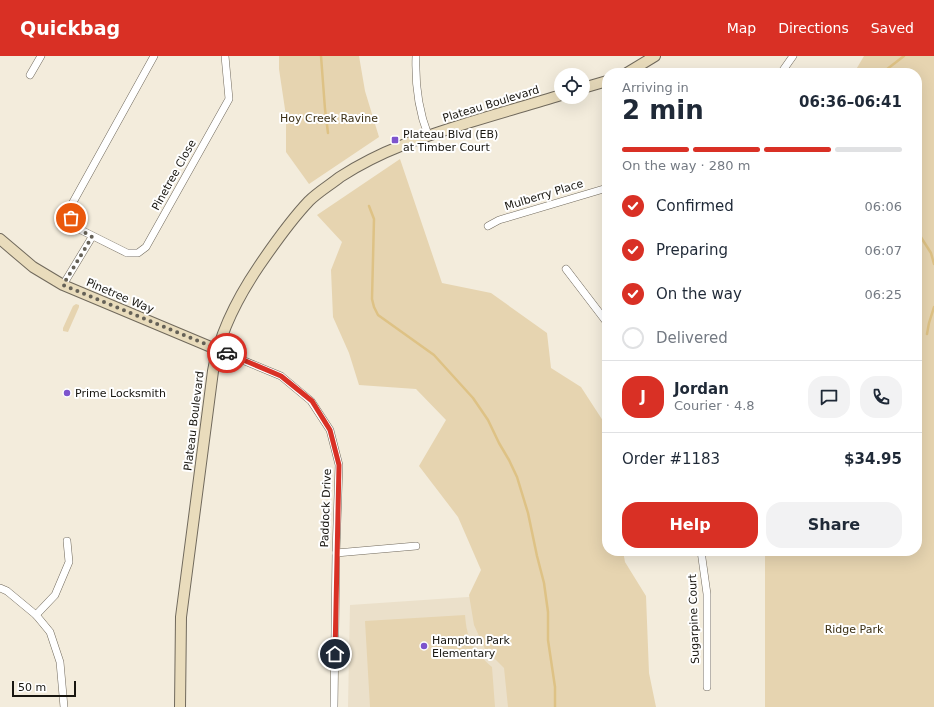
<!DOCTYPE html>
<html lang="en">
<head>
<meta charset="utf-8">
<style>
  body { margin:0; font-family:"DejaVu Sans",sans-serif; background:#f2f2f3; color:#1f2937; height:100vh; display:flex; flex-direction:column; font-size:15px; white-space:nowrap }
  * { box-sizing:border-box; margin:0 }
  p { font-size:13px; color:#747a83 }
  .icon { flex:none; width:22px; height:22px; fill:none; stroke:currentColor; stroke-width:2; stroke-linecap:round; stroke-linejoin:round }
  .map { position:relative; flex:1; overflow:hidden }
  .drawer { position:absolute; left:602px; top:12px; width:320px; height:488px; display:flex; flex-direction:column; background:#fff; border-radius:16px; box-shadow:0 4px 16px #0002 }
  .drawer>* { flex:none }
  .buttons { position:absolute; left:554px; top:12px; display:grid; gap:8px }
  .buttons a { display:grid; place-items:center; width:36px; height:36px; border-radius:50%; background:#fff; box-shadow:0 4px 16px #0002; font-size:20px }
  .scale { position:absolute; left:12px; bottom:10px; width:64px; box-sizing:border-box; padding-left:4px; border:2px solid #181610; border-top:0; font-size:11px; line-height:14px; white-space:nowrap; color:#181610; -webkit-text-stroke:3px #fff; paint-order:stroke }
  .pin { position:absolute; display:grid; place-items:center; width:34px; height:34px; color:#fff; margin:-17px; border:2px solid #fff; border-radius:50%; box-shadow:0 1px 4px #0007 }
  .courier { position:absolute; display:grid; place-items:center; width:40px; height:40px; margin:-20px; border:3px solid #d93025; border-radius:50%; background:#fff; color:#222; box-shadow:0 1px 5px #0007 }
  .head em { font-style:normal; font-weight:600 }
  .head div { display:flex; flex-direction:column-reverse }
  .head { display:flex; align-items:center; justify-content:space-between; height:68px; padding:0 20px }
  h1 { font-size:26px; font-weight:600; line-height:30px }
  .bar { display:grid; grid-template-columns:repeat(4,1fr); gap:6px 4px; align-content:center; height:48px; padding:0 20px }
  .bar i { height:5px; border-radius:3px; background:#e0e1e3 }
  .bar .selected { background:#d93025 }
  .bar p { grid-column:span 4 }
  .line { display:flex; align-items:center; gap:10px; padding:0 20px; border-top:1px solid #e0e1e3 }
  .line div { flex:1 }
  .round { display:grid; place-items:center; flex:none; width:42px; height:42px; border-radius:16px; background:#f2f2f3 }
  ol { padding:0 20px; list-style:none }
  li { display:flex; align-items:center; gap:12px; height:44px }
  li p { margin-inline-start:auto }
  li .icon { padding:4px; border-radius:50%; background:#d93025; color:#fff; stroke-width:4 }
  li:last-child { color:#747a83 }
  li i { width:22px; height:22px; border:2px solid #e0e1e3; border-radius:50% }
  .action { display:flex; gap:8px; margin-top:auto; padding:8px 20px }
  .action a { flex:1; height:46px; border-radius:16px; background:#d93025; color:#fff; font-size:16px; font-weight:600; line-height:46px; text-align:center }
  .action a+a { background:#f2f2f3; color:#1f2937 }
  header { display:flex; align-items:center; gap:24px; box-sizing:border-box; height:56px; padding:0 20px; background:#d93025; color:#fff }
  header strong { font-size:19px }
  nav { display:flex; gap:22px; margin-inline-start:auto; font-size:14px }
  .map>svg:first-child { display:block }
  .built { fill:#ebe0ca }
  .green { fill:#e6d4b0 }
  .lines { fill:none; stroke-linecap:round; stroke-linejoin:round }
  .stream { stroke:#dec285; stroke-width:2.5 }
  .street-casing { stroke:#70695c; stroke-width:8 }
  .secondary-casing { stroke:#70695c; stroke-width:12 }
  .street { stroke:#fff; stroke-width:7 }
  .secondary { stroke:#e9dcbc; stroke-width:10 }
  .done { stroke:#656157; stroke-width:4; stroke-dasharray:0 7.2 }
  .route { stroke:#d93025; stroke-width:5 }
  .poi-dot { fill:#7d54cd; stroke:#fff; stroke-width:1.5 }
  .labels { text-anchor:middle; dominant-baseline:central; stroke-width:4; stroke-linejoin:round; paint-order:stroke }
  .street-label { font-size:11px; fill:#181610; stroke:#fff }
  .park-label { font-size:11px; fill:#3c3015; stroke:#fff }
  .poi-label { font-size:11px; fill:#181610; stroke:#fff; text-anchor:start }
</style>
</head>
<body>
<header>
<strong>Quickbag</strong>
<nav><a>Map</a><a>Directions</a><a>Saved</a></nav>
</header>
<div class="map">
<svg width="934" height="651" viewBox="0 0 934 651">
  <rect width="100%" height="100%" fill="#f3ecdc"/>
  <path class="built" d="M497 539 523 651H348L350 549Z"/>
  <g class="green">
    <path d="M279 0H359L365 35 379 81 309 128 286 96V60L279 13Z"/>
    <path d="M864 0H934V651H765V495H917V17H854Z"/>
    <path d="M400 103 442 227 491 237 547 277 551 312 581 331 607 371V495H623L625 506 646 540 649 617 656 651H508L504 612 485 593 474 569 469 539 481 514 458 461 419 410 446 364 416 333 359 329 349 297 333 261 331 214 342 186 317 159Z"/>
    <path d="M76 248 79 249V251L68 276 63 275V272L73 250Z"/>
    <path d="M465 559C467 584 473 594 492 611L495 651H370L365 565Z"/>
  </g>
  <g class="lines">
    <g class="stream">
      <path d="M321 0 325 53 328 77"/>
      <path d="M882 17 904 0"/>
      <path d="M369 150 374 163 372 243 374 251 378 259 434 299 473 342 488 364 499 387 509 404 517 421 528 457 537 500 544 527 548 556V584L555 631V651"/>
      <path d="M917 175 931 197 934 208"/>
      <path d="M927 278 929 267 934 251"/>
    </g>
    <g class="street-casing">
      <g id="street">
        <path d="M154 0 72 148 71 162 77 172 127 197H138L146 191 229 43 225 0"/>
        <path d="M416 0C415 27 418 53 428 79"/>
        <path d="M781 17 793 0"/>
        <path d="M30 19 41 0"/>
        <path d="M488 170 499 164 607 132"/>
        <path d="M566 213 605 264H607"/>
        <path d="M63 229 92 181"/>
        <path d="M218 294 281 320 311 345 330 374 339 409 336 497 334 651"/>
        <path d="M701 495 707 538V631"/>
        <path d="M336 497 416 490"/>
        <path d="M0 532 7 535 36 559 50 576 60 606 64 651"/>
        <path d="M36 559 55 539 69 506 67 485"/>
      </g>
    </g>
    <g class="secondary-casing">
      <g id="secondary">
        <path d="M627 17 655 0"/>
        <path d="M583 32 607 25"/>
        <path d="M0 183 33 211 63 229 218 294"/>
        <path d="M180 651 181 561 213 315C219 277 238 241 259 210 274 188 290 165 309 145 318 136 330 129 340 121 383 93 426 80 474 65 503 56 532 48 561 39"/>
      </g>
    </g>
    <use href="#street" class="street"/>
    <use href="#secondary" class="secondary"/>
  </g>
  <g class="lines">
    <path class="done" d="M71 162 77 172 92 181 63 229 227 297"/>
    <path class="route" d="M227 297 281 320 312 345 330 374 339 409 335 598"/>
  </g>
  <g class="poi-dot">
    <rect x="391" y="80" width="8" height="8" rx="2"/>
    <circle cx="67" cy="337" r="4"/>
    <circle cx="424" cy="590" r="4"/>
  </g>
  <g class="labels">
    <g class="street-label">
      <text transform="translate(491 48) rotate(-17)">Plateau Boulevard</text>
      <text transform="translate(174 119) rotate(-61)">Pinetree Close</text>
      <text transform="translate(544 139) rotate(-17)">Mulberry Place</text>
      <text transform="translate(120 240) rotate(23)">Pinetree Way</text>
      <text transform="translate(194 365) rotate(-83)">Plateau Boulevard</text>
      <text transform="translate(326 452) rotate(-88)">Paddock Drive</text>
      <text transform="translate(694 563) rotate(-92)">Sugarpine Court</text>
    </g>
    <g class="park-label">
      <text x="329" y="62">Hoy Creek Ravine</text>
      <text x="854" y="573">Ridge Park</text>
    </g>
    <g class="poi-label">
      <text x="403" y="78">Plateau Blvd (EB)<tspan x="403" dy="13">at Timber Court</tspan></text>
      <text x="75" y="337">Prime Locksmith</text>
      <text x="432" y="584">Hampton Park<tspan x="432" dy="13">Elementary</tspan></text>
    </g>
  </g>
</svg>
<div class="buttons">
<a><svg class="icon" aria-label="locate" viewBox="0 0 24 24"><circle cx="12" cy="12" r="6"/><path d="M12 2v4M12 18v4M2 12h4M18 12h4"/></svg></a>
</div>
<div class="scale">50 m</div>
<div class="pin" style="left:71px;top:162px;background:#ea580c"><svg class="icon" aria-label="bag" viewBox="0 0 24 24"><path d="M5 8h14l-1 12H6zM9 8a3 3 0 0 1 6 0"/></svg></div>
<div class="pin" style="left:335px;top:598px;background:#1f2937"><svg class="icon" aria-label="home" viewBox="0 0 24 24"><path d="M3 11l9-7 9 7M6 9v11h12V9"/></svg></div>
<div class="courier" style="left:227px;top:297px"><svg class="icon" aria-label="car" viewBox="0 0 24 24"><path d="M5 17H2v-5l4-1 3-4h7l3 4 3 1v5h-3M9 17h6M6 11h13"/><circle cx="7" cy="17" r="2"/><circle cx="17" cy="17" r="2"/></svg></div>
<section class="drawer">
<div class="head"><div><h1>2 min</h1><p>Arriving in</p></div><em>06:36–06:41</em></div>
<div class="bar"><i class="selected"></i><i class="selected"></i><i class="selected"></i><i></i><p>On the way · 280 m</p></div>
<ol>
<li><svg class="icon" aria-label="check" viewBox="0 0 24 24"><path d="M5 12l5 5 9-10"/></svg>Confirmed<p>06:06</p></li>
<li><svg class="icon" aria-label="check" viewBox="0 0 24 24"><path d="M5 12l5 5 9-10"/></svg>Preparing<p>06:07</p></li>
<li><svg class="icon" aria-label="check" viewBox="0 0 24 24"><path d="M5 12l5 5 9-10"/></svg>On the way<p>06:25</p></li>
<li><i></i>Delivered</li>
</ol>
<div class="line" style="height:72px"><b class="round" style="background:#d93025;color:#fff">J</b><div><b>Jordan</b><p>Courier · 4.8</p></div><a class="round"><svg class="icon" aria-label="chat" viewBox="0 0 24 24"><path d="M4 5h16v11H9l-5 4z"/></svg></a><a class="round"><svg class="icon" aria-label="phone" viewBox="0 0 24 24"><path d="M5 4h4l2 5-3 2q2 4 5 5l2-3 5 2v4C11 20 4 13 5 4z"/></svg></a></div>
<div class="line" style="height:52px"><div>Order #1183</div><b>$34.95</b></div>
<div class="action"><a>Help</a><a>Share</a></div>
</section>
</div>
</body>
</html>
